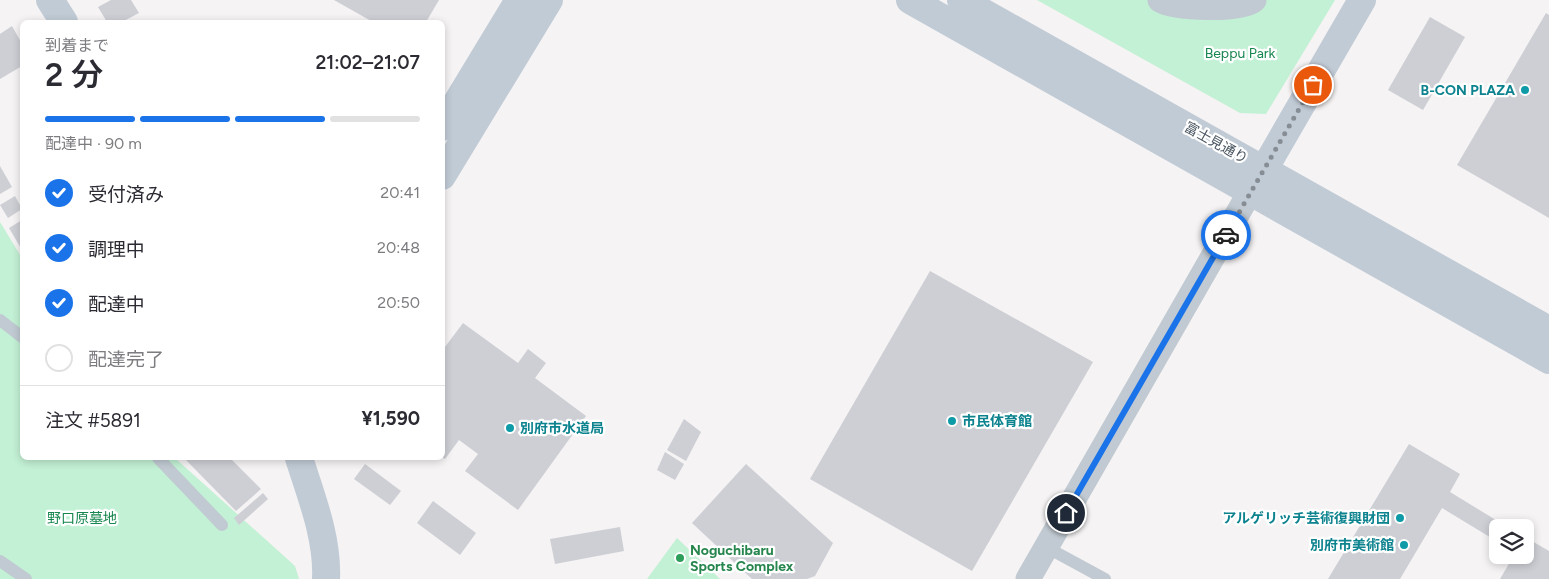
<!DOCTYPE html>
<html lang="ja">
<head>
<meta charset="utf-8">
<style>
  body { margin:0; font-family:Figtree,"Noto Sans JP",sans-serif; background:#f7f7f7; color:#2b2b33; height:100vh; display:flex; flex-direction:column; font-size:19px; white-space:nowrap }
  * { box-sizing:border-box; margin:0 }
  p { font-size:16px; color:#7c7c81 }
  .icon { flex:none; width:28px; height:28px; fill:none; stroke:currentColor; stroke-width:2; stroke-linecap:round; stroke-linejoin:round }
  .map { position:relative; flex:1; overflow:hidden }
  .drawer { position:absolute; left:20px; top:20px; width:425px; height:440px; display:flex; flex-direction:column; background:#fff; border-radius:8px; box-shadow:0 2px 8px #0003 }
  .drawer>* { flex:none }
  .fabs { position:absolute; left:1489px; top:519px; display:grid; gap:10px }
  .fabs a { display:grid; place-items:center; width:45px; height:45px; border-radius:8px; background:#fff; box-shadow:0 2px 8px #0003; font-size:25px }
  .pin { position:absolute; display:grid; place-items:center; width:42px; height:42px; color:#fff; margin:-21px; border:2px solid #fff; border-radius:50%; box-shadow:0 1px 5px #0007 }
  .courier { position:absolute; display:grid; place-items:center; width:50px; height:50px; margin:-25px; border:4px solid #1a73e8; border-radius:50%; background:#fff; color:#222; box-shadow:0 1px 6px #0007 }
  .overview em { font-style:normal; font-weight:600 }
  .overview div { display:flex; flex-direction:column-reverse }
  .overview { display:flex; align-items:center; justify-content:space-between; height:85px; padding:0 25px }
  h1 { font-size:32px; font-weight:600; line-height:38px }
  .bar { display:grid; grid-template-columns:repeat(4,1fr); gap:8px 5px; align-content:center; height:60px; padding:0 25px }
  .bar i { height:6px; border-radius:4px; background:#e1e1e2 }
  .bar .on { background:#1a73e8 }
  .bar p { grid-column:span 4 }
  .line { display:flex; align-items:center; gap:12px; padding:0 25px; border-top:1px solid #e1e1e2 }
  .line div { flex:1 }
  ol { padding:0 25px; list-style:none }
  li { display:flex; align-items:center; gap:15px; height:55px }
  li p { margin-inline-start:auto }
  li .icon { padding:5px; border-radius:50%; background:#1a73e8; color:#fff; stroke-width:4 }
  li:last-child { color:#7c7c81 }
  li i { width:28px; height:28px; border:2px solid #e1e1e2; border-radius:50% }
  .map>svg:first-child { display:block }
  .green { fill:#c3f1d5 }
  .building { fill:#cdcfd5 }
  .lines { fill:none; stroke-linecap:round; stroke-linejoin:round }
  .lane { stroke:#c1cad2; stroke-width:12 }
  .street { stroke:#c1cad2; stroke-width:25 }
  .secondary { stroke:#c1cbd6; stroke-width:28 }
  .done { stroke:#868d94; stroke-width:5; stroke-dasharray:0 9 }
  .route { stroke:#1a73e8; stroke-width:6 }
  .culture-dot { fill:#0f9aa8; stroke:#fff; stroke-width:2 }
  .leisure-dot { fill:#2e9e5b; stroke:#fff; stroke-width:2 }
  .labels { text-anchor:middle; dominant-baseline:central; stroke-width:4.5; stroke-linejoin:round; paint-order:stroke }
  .park-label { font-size:14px; fill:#17864f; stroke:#fff }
  .culture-label { font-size:14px; font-weight:bold; fill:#0d838f; stroke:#fff; text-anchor:end }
  .street-label { font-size:14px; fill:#4a5661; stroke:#fff }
  .leisure-label { font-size:14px; font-weight:bold; fill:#27864d; stroke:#fff; text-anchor:start }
</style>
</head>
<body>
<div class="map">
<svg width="1549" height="579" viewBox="0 0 1549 579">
  <rect width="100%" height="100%" fill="#f5f3f3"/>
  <g class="green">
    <path d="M1037 0H1335L1266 114 1240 113Z"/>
    <path d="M0 222 22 258V458H175L295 566 299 579H0Z"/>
    <path d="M677 538 720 579H647Z"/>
  </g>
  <g class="building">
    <path d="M111 0H131L139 13 122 22H107L98 7Z"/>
    <path d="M334 0H439L426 22H373Z"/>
    <path d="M1546 13 1549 15V218L1457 165Z"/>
    <path d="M1430 17 1465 37 1423 110 1388 90Z"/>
    <path d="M12 26 22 44V66L0 79V34Z"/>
    <path d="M0 166 12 187 0 194Z"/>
    <path d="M15 196 22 209 8 218 0 205Z"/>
    <path d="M22 220V250L9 228Z"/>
    <path d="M930 271 1093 362 972 571 810 479Z"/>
    <path d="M463 323 518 363 528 349 546 363 535 378 586 416 518 510 465 471 478 454 459 440 445 459 442 457V351Z"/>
    <path d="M684 419 701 432 686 461 667 450Z"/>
    <path d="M1409 444 1460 474 1450 492 1509 528H1498V542L1442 508 1400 579H1328Z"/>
    <path d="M665 452 684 464 675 480 657 470Z"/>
    <path d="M184 458H230L261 489 236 511Z"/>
    <path d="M365 464 401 491 390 505 354 479Z"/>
    <path d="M746 464 833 543 815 576 807 579H752L692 523Z"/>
    <path d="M263 493 268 499 239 525 234 518Z"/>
    <path d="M433 501 476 533 460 555 417 523Z"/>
    <path d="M620 527 624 551 555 564 550 539Z"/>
    <path d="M1525 537 1549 551V579H1500L1514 555H1525Z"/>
  </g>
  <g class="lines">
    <g class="lane">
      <path d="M0 320 22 337"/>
      <path d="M158 458 222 525"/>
      <path d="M1046 547 1105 579"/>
      <path d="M0 561 26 579"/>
    </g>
    <g class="street">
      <path d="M1160 0C1175 9 1242 11 1254 0"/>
      <path d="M1028 579 1250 192"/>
    </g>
    <g class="secondary">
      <path d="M50 0 64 22"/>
      <path d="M910 0 1549 360"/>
      <path d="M961 0 1549 330"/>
      <path d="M442 127 519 0"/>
      <path d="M442 176 549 0"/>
      <path d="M1255 185 1362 0"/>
      <path d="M299 458C311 496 328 538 326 579"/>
    </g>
  </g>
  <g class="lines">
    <path class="done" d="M1226 235 1313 85"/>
    <path class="route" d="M1066 513 1226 235"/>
  </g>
  <g class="culture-dot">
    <circle cx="1525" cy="90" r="5"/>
    <circle cx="952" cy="421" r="5"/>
    <circle cx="510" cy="428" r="5"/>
    <circle cx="1400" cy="518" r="5"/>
    <circle cx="1404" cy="545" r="5"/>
  </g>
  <circle class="leisure-dot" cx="680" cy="558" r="5"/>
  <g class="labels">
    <g class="park-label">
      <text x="1240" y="53">Beppu Park</text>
      <text x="82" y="518">野口原墓地</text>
    </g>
    <g class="culture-label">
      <text x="1515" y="90">B-CON PLAZA</text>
      <text x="962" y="421" text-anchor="start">市民体育館</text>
      <text x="520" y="428" text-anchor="start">別府市水道局</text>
      <text x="1390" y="518">アルゲリッチ芸術復興財団</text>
      <text x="1394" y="545">別府市美術館</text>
    </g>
    <g class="street-label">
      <text transform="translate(1216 143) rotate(29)">富士見通り</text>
    </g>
    <g class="leisure-label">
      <text x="690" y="550">Noguchibaru<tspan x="690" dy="16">Sports Complex</tspan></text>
    </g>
  </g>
</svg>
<div class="fabs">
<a><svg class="icon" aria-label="layers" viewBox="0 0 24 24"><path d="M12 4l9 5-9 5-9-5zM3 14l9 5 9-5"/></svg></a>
</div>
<div class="pin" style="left:1313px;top:85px;background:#ea580c"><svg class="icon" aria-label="bag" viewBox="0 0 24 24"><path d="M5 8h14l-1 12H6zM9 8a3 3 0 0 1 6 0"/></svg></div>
<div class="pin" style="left:1066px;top:513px;background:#1f2937"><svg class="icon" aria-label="home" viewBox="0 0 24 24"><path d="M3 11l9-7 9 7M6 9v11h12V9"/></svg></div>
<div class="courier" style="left:1226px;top:235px"><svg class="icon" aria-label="car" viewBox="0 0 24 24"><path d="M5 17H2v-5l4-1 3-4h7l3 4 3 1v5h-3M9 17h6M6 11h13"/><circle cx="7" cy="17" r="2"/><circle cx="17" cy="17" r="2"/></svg></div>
<section class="drawer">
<div class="overview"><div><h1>2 分</h1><p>到着まで</p></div><em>21:02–21:07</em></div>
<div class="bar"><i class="on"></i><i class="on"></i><i class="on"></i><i></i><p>配達中 · 90 m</p></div>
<ol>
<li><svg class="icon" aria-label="check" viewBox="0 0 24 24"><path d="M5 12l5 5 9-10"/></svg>受付済み<p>20:41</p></li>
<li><svg class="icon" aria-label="check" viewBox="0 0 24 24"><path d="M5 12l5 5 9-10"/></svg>調理中<p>20:48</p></li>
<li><svg class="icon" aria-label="check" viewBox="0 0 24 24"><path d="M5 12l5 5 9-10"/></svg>配達中<p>20:50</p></li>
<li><i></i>配達完了</li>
</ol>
<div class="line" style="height:65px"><div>注文 #5891</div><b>¥1,590</b></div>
</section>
</div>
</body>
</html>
